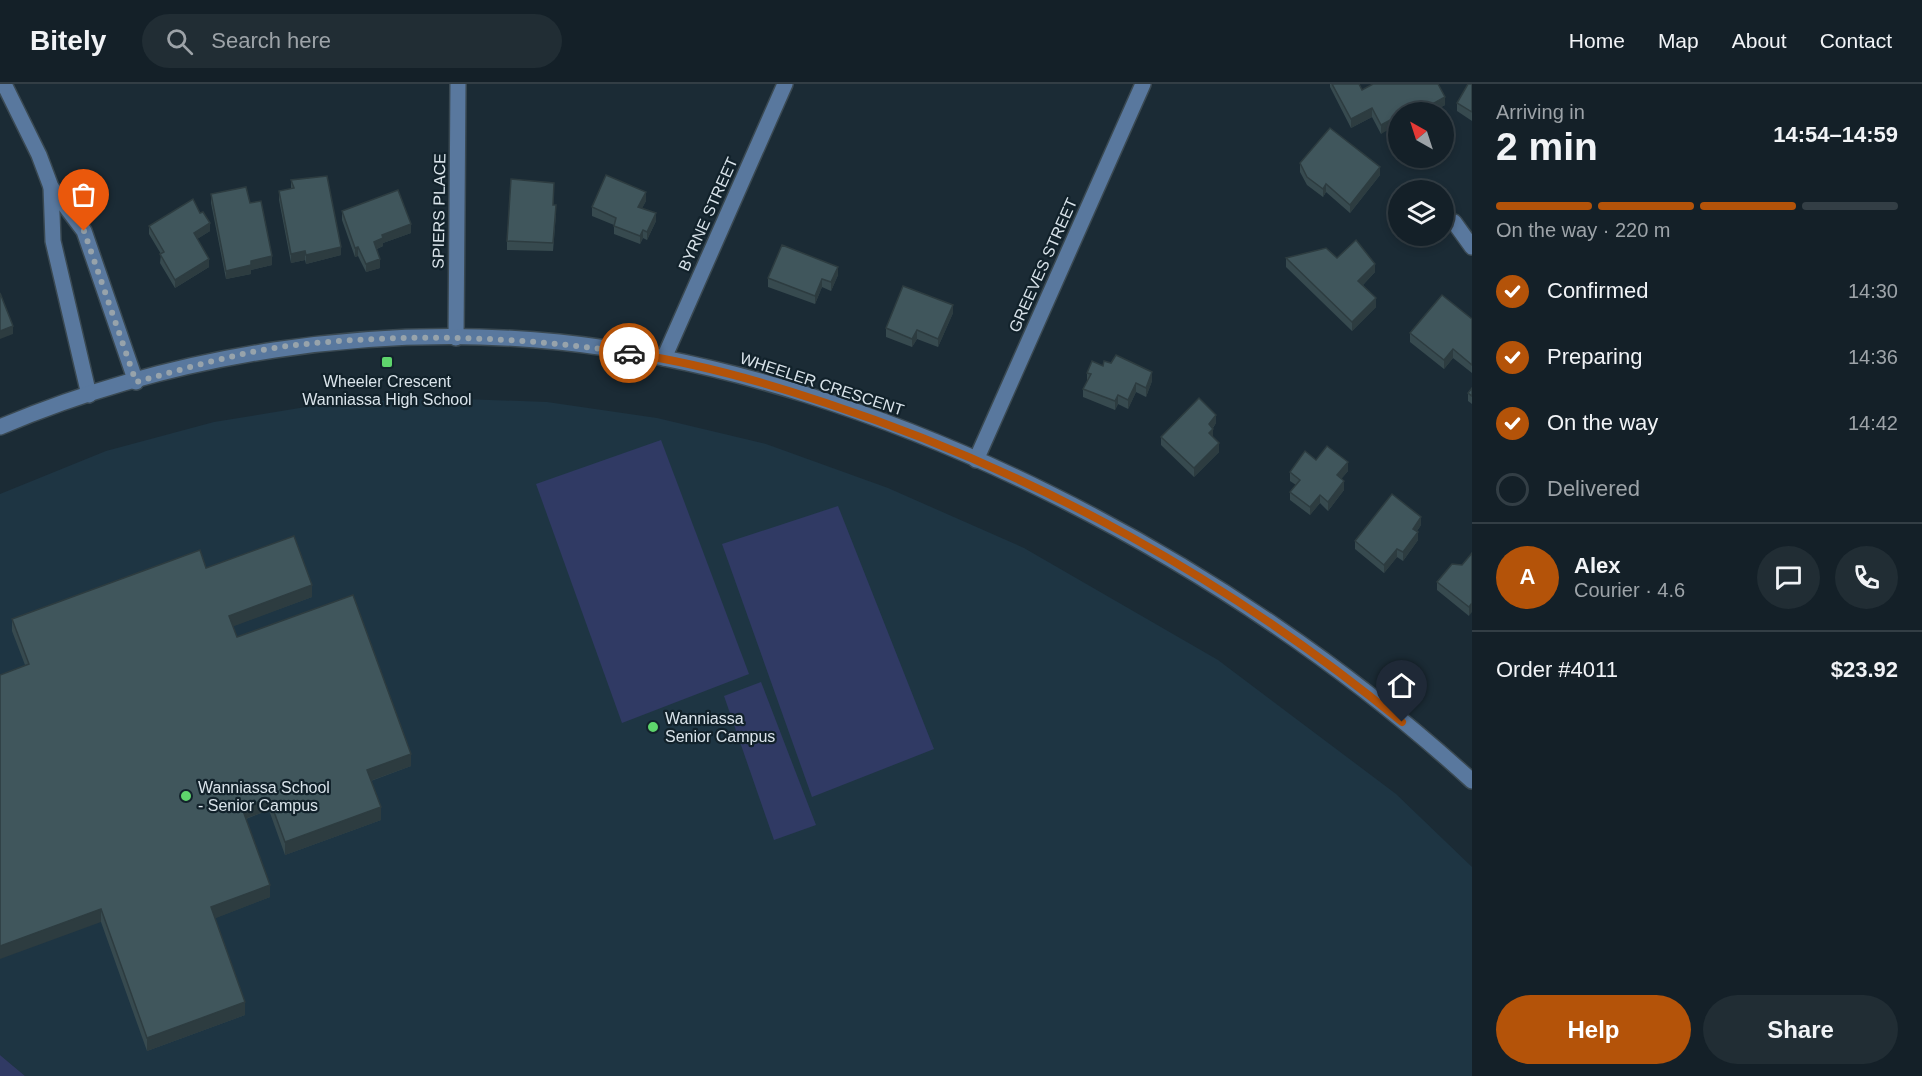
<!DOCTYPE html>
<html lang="en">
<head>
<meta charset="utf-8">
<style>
  body { margin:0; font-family:Helvetica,sans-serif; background:#212d34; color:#f1f3f6; height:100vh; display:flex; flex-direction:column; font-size:22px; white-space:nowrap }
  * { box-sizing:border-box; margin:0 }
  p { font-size:20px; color:#9da3a8 }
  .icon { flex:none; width:33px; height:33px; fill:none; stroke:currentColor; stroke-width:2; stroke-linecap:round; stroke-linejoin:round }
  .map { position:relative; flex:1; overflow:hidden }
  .details { display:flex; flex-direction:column; background:#142028; width:450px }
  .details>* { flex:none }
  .needle { width:39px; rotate:321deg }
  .fabs { position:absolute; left:1388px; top:18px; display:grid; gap:12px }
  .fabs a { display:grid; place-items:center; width:66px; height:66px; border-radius:50%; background:#142028; box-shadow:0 3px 9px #0003,0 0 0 2px #333e45; font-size:30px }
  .pin { position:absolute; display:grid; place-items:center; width:51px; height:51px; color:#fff; margin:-62px -26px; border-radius:50% 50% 50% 0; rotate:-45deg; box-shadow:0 0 6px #0007 }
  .pin .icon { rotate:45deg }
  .courier { position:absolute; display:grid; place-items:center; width:60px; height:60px; margin:-30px; border:4px solid #b45309; border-radius:50%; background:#fff; color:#222; box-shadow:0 2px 8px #0007 }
  .head em { font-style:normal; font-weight:700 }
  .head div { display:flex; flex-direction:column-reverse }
  .head { display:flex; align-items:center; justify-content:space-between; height:102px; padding:0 24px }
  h1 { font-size:39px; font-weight:700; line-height:45px }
  .bar { display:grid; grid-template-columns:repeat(4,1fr); gap:9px 6px; align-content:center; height:72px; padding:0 24px }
  .bar i { height:8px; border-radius:4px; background:#333e45 }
  .bar .selected { background:#b45309 }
  .bar p { grid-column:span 4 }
  .line { display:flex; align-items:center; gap:15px; padding:0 24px; border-top:2px solid #333e45 }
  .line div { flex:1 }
  .round { display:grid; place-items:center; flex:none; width:63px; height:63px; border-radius:32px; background:#212d34 }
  ol { padding:0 24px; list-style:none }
  li { display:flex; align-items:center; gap:18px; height:66px }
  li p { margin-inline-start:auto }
  li .icon { padding:6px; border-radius:50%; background:#b45309; color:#fff; stroke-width:4 }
  li:last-child { color:#9da3a8 }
  li i { width:33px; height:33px; border:3px solid #333e45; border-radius:50% }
  .button { display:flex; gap:12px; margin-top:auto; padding:12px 24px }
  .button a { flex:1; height:69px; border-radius:36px; background:#b45309; color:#fff; font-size:24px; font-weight:700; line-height:69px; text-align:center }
  .button a+a { background:#212d34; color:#f1f3f6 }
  header { display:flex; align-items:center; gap:36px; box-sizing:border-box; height:84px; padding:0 30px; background:#142028; border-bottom:2px solid #333e45 }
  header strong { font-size:28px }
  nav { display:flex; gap:33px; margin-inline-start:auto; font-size:21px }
  .search { width:420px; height:54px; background:#212d34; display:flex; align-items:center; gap:15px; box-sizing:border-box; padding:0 21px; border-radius:33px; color:#9da3a8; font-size:22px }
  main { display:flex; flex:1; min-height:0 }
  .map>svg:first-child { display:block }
  .built { fill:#1e3543 }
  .park { fill:url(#park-tufts) }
  .pitch { fill:#303a64 }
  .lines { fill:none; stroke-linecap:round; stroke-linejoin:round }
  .minor-casing { stroke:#3a4952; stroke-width:18 }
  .minor { stroke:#59789e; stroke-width:15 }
  .wall { fill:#374a4f }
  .shaded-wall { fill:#2d3c40 }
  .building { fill:#40565c; stroke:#2d3c40; stroke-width:1.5 }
  .done { stroke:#97a3ab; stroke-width:6; stroke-dasharray:0 10.8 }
  .route { stroke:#b45309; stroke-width:8 }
  .poi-dot { fill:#5ed56c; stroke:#12222b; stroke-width:2 }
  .labels { text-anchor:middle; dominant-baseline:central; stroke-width:4.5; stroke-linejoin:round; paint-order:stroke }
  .street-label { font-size:16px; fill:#dae4eb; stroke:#12222b }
  .poi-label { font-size:16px; fill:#dae4eb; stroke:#12222b; text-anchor:start }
</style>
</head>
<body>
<header>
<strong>Bitely</strong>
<div class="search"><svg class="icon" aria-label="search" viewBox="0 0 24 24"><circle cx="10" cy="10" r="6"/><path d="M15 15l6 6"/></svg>Search here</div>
<nav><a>Home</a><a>Map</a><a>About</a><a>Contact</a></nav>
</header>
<main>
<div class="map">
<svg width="1472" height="992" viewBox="0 0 1472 992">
  <defs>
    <pattern id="park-tufts" width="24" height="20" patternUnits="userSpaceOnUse" patternTransform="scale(1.5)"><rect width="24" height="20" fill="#303a64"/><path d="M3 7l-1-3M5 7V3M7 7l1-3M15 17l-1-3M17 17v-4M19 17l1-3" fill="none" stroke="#4d567a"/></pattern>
  </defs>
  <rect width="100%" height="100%" fill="#1b2b35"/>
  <path class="built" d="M435 314 547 318 657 334 766 360 888 404 1024 464 1218 576 1396 710 1472 783V992H25L0 971V410L106 367 214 338 324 320Z"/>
  <path class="park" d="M0 971 25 992H0Z"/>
  <g class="pitch">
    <path d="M661 356 749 590 622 639 536 400Z"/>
    <path d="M838 422 934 665 812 713 722 460Z"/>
    <path d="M761 598 816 741 774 756 724 612Z"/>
  </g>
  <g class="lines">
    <g class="minor-casing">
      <g id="minor">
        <path d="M4 0 39 71 51 103 84 147 136 298"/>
        <path d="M51 103 53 157 89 311"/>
        <path d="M1454 138 1472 163"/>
        <path d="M456 254 458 0"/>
        <path d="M664 274 785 0"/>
        <path d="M0 343C173 270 372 239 559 258 883 292 1234 479 1472 697"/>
        <path d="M976 376 1143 0"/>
      </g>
    </g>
    <use href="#minor" class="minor"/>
  </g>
  <g class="wall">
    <path d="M1330 0H1359L1362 6 1445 21 1432 28H1398L1381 50 1372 33 1351 44 1330 3Z"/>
    <path d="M1472 0V37L1457 27V19Z"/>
    <path d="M1300 79 1380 91 1350 129 1326 108 1323 113 1307 101 1300 88Z"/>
    <path d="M291 96 341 171 306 180 305 176 291 179 279 116V107L291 105Z"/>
    <path d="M211 110 250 119 272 181 251 186V190L226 195 211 119Z"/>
    <path d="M646 117 642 124 656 137 647 156 643 154 640 160 614 150V141L592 132V123Z"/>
    <path d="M554 121 556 129 553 167 507 166V157Z"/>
    <path d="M342 127 411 149 383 159V162L377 165 380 184 366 188 358 172 355 173 342 136Z"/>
    <path d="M149 142 210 147 197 155 209 183 175 204 160 179 161 170 149 150Z"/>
    <path d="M1286 174H1337L1375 188 1363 201 1376 223 1352 247 1286 183Z"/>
    <path d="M838 191 831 207 822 203 815 220 768 203V194Z"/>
    <path d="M953 229 938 263 917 255 912 263 886 253V244Z"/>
    <path d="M1472 235V289L1453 274 1444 285 1410 258V249Z"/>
    <path d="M1103 282 1152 297 1146 313 1136 308 1128 325 1118 320 1115 326 1083 313V305L1087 298V289Z"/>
    <path d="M1472 304V320L1468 317V309Z"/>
    <path d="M1216 339 1213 344V353L1219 368 1194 393 1161 361V353Z"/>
    <path d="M1316 376 1348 387 1341 395 1344 406 1328 427 1320 419 1310 431 1290 416V408L1296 401 1290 397V388Z"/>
    <path d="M1421 441 1417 447 1418 456 1403 477 1397 473 1384 489 1355 465V457Z"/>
    <path d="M1472 469 1469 532 1437 506V498L1462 481Z"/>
    <path d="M206 484 312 513 233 542 237 553 411 682 371 697 381 736 285 771 269 726 246 735 270 813 215 834 245 931 147 967 101 838 25 581 12 547V535Z"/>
  </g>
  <g class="shaded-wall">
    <path d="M1445 13V21L1432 28H1420V27Z"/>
    <path d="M1416 21V28H1404Z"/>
    <path d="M1372 24V33L1351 44V35Z"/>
    <path d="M1398 32V40L1381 50V41Z"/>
    <path d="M1380 83V91L1350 129V121Z"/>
    <path d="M1326 100V108L1323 113V105Z"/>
    <path d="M646 108V117L638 132V123Z"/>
    <path d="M656 129V137L647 156V148Z"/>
    <path d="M210 139V147L194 157V149Z"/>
    <path d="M411 140V149L383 159V162L374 166V158L382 151Z"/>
    <path d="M643 146V154L640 160V152Z"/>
    <path d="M341 163V171L306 180V171Z"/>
    <path d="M358 163V172L355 173V164Z"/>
    <path d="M305 167V176L291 179V170Z"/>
    <path d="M272 172V181L251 186V190L226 195V187L251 177Z"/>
    <path d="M209 175V183L175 204V196Z"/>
    <path d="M380 175V184L366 188V180Z"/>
    <path d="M1375 180V188L1358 206V197Z"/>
    <path d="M838 183V191L831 207V198Z"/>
    <path d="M822 195V203L815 220V212Z"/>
    <path d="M1376 214V223L1352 247V238Z"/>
    <path d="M953 221V229L938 263V255Z"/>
    <path d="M13 242V250L0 255V247Z"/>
    <path d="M917 246V255L912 263V255Z"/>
    <path d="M1453 265V274L1444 285V276Z"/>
    <path d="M1152 288V297L1146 313V304Z"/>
    <path d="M1136 299V308L1128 325V316Z"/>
    <path d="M1118 311V320L1115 326V317Z"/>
    <path d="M1216 331V339L1209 349V340Z"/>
    <path d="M1213 345V353L1209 349Z"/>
    <path d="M1219 359V368L1194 393V384Z"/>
    <path d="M1348 378V387L1337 400V391Z"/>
    <path d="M1344 397V406L1328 427V418Z"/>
    <path d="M1320 411V419L1310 431V423Z"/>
    <path d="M1421 433V441L1413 453V445Z"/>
    <path d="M1418 448V456L1403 477V468Z"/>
    <path d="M1397 465V473L1384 489V481Z"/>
    <path d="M312 501V513L229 544V532Z"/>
    <path d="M1472 519V528L1469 532V523Z"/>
    <path d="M411 670V682L367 698V686Z"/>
    <path d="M269 714V726L242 736V724Z"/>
    <path d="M381 723V736L285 771V758Z"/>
    <path d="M270 801V813L211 836V823Z"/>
    <path d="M101 825V838L0 875V862Z"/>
    <path d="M245 918V931L147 967V954Z"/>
  </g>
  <g class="building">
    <path d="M1332 0H1359L1362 6 1373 0H1438L1445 13 1420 27 1416 21 1404 28H1398V32L1381 41 1372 24 1351 35Z"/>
    <path d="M1468 0H1472V28L1457 19Z"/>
    <path d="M1330 44 1380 83 1350 121 1326 100 1323 105 1307 93 1300 79Z"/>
    <path d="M606 91 646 108 638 123 656 129 647 148 643 146 640 152 614 142 616 134 592 123Z"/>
    <path d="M327 92 341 163 306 171 305 167 291 170 279 107 294 104 291 96Z"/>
    <path d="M511 95 554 99 553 121H556L553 159 507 157Z"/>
    <path d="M246 103 250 119 261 117 272 172 251 177V181L226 187 211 110Z"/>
    <path d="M398 106 411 140 382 151 383 154 374 158 380 175 366 180 358 163 355 164 342 127Z"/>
    <path d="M193 115 200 129 203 128 210 139 194 149 209 175 175 196 160 170 164 168 149 142Z"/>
    <path d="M1356 156 1375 180 1358 197 1376 214 1352 238 1286 174 1326 164 1337 174Z"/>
    <path d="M782 161 838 183 831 198 822 195 815 212 768 194Z"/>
    <path d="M903 202 953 221 938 255 917 246 912 255 886 244Z"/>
    <path d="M0 209 13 242 0 247Z"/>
    <path d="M1442 211 1472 235V281L1453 265 1444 276 1410 249Z"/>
    <path d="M1116 271 1152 288 1146 304 1136 299 1128 316 1118 311 1115 317 1083 305 1091 290 1087 289 1092 277 1103 282 1104 277 1111 279Z"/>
    <path d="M1472 304V312L1468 309Z"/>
    <path d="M1199 314 1216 331 1209 340 1213 345 1209 349 1219 359 1194 384 1161 353Z"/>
    <path d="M1327 362 1348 378 1337 391 1344 397 1328 418 1320 411 1310 423 1290 408 1300 396 1290 388 1305 367 1316 376Z"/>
    <path d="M1392 410 1421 433 1413 445 1418 448 1403 468 1397 465 1384 481 1355 457Z"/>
    <path d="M294 452 312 501 229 532 237 553 353 511 411 670 367 686 381 723 285 758 269 714 242 724 270 801 211 823 245 918 147 954 101 825 0 862V591L29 580 12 535 200 466 206 484Z"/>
    <path d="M1472 469V519L1469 523 1437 498 1452 480 1462 481Z"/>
  </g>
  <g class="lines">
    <path class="done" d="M84 147 136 298C188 284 242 267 296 261 407 249 518 252 629 269"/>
    <path class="route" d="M629 269C697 279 761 297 826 319 1036 388 1232 498 1402 638"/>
  </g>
  <g class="poi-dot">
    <rect x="381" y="272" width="12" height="12" rx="3"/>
    <circle cx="653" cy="643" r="6"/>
    <circle cx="186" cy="712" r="6"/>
  </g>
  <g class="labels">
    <g class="street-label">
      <text transform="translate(439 127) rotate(-89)">SPIERS PLACE</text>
      <text transform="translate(708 130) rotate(-66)">BYRNE STREET</text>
      <text transform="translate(1043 181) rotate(-66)">GREEVES STREET</text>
      <text transform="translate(822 300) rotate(18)">WHEELER CRESCENT</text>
    </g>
    <g class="poi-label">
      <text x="387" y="297" text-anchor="middle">Wheeler Crescent<tspan x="387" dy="18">Wanniassa High School</tspan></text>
      <text x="665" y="634">Wanniassa<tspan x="665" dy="18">Senior Campus</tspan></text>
      <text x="198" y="703">Wanniassa School<tspan x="198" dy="18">- Senior Campus</tspan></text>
    </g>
  </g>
</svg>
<div class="fabs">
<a><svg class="needle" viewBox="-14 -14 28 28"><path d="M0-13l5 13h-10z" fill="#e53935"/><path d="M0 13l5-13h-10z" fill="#9da3a8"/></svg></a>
<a><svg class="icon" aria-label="layers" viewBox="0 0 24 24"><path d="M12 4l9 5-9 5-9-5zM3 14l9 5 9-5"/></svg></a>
</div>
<div class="pin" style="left:84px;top:147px;background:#ea580c"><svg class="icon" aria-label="bag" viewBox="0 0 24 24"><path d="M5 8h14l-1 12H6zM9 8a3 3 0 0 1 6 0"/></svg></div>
<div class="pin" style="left:1402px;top:638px;background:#1f2937"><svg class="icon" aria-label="home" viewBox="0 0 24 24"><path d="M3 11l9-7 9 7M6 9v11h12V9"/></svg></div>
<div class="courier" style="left:629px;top:269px"><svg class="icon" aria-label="car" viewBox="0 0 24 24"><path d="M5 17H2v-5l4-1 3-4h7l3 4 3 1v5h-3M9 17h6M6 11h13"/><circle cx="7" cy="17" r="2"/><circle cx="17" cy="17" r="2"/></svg></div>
</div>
<section class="details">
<div class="head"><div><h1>2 min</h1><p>Arriving in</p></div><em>14:54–14:59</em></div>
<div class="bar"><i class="selected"></i><i class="selected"></i><i class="selected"></i><i></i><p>On the way · 220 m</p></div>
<ol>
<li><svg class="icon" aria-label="check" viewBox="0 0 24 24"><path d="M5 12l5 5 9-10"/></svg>Confirmed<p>14:30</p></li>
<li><svg class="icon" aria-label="check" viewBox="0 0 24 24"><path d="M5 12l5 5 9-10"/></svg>Preparing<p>14:36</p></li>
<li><svg class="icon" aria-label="check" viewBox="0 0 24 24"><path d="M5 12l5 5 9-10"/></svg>On the way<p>14:42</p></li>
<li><i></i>Delivered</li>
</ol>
<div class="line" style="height:108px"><b class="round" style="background:#b45309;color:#fff">A</b><div><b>Alex</b><p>Courier · 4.6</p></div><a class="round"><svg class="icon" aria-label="chat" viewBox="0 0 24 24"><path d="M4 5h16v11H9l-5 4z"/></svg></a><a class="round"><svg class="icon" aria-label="phone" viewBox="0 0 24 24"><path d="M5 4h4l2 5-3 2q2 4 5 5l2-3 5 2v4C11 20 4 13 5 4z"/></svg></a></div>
<div class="line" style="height:78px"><div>Order #4011</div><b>$23.92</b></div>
<div class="button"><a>Help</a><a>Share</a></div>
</section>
</main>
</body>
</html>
